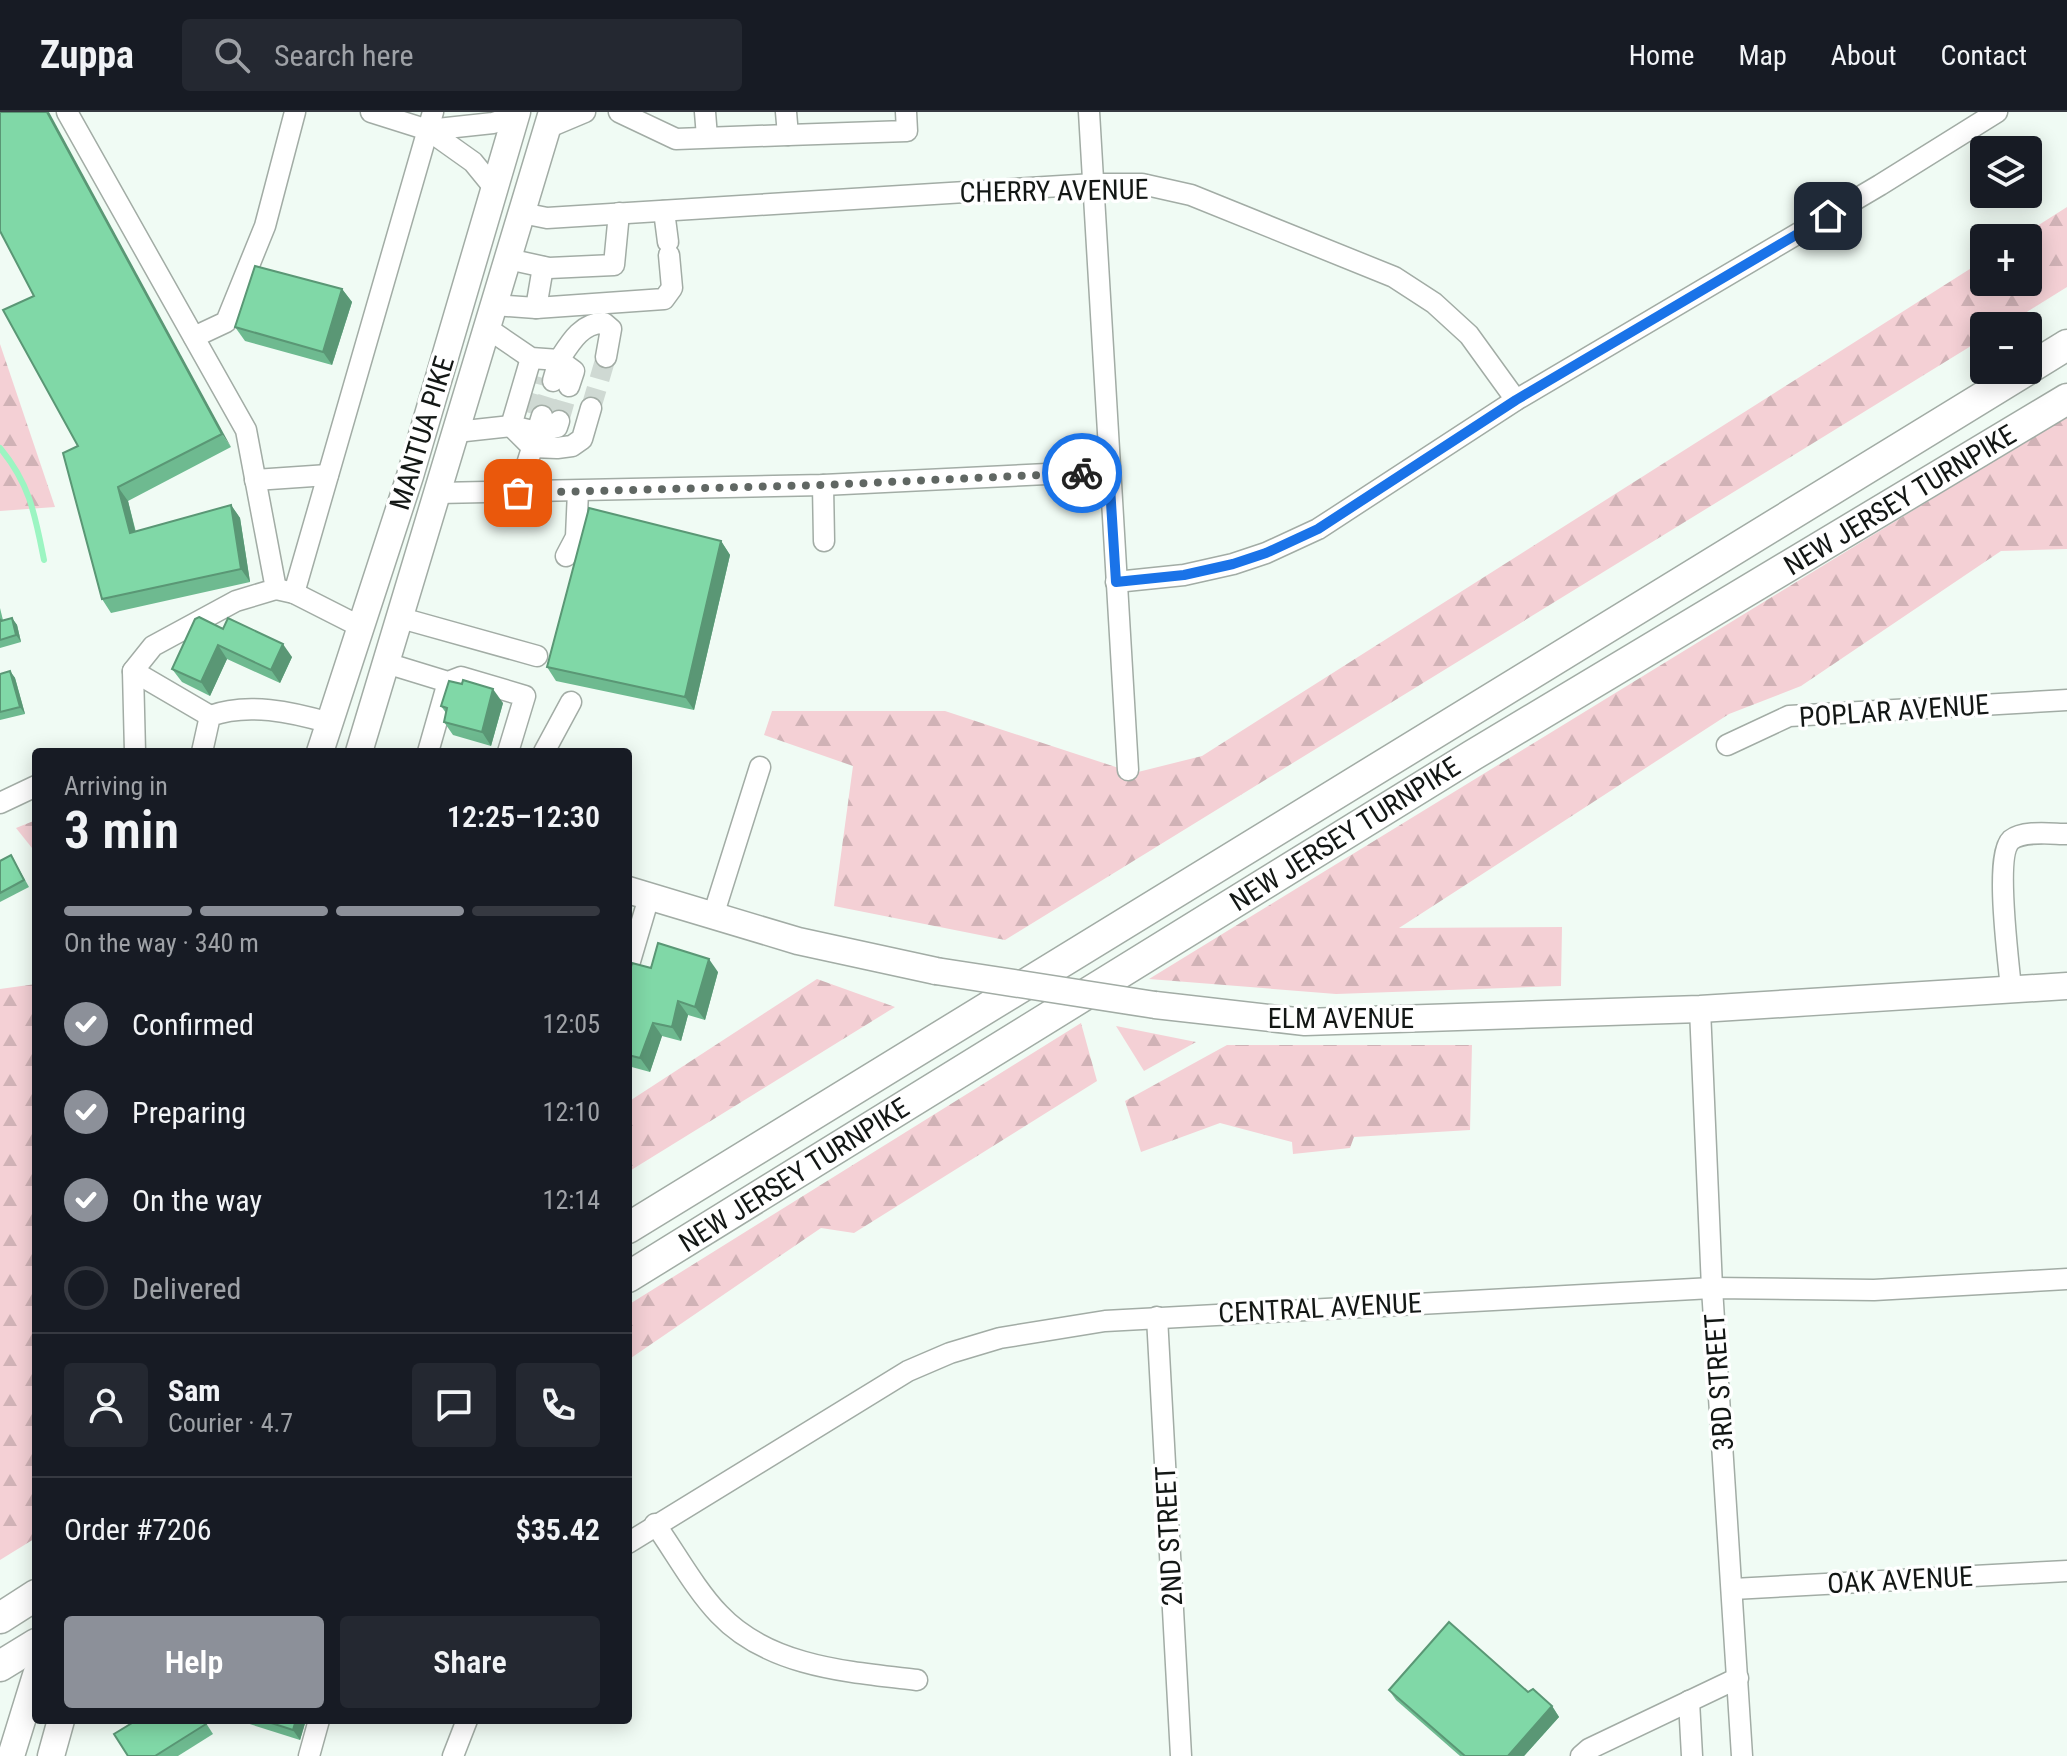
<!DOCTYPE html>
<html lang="en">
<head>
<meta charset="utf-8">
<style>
  body { margin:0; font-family:"Roboto Condensed",sans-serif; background:#242831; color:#f1f3f6; height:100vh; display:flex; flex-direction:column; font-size:30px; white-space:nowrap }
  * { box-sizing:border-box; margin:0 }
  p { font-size:26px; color:#9ea1a6 }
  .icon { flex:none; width:44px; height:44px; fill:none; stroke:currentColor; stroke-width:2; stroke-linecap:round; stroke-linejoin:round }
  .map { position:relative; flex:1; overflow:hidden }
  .drawer { position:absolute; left:32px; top:636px; width:600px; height:976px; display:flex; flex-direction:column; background:#171b24; border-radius:8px; box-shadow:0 4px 20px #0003 }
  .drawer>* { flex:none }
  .controls { position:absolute; left:1970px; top:24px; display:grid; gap:16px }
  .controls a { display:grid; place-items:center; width:72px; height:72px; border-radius:8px; background:#171b24; box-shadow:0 4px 20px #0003; font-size:40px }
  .pin { position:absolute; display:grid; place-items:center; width:68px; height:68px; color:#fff; margin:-34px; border-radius:16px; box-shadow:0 4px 12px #0006 }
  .courier { position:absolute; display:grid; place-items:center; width:80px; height:80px; margin:-40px; border:6px solid #1a73e8; border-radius:50%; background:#fff; color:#222; box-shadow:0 2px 10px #0007 }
  .overview em { font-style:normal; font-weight:600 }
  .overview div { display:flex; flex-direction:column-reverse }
  .overview { display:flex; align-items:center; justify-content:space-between; height:136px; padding:0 32px }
  h1 { font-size:52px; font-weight:600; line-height:60px }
  .bar { display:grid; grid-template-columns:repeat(4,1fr); gap:12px 8px; align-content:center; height:96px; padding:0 32px }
  .bar i { height:10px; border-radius:6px; background:#363941 }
  .bar .active { background:#8c9099 }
  .bar p { grid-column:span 4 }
  .line { display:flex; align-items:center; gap:20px; padding:0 32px; border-top:2px solid #363941 }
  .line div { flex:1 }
  .round { display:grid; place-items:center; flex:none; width:84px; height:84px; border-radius:8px; background:#242831 }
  ol { padding:0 32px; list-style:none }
  li { display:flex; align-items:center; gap:24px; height:88px }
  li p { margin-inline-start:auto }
  li .icon { padding:8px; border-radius:50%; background:#8c9099; color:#fff; stroke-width:4 }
  li:last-child { color:#9ea1a6 }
  li i { width:44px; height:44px; border:4px solid #363941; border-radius:50% }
  .cta { display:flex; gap:16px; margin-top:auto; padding:16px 32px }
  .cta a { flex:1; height:92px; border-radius:8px; background:#8c9099; color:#fff; font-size:32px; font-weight:600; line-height:92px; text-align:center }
  .cta a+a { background:#242831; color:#f1f3f6 }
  header { display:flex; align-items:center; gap:48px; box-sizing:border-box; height:112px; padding:0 40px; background:#171b24; border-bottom:2px solid #363941 }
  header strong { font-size:38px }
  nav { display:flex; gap:44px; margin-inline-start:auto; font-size:28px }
  .search { width:560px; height:72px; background:#242831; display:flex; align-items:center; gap:20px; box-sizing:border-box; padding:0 28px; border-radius:8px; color:#9ea1a6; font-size:30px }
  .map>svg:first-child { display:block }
  .forest { fill:url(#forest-firs) }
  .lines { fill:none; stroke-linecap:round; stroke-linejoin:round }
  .stream { stroke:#9cf5c2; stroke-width:6 }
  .minor-tunnel { stroke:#cfd9d3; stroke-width:20; stroke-dasharray:20 10; stroke-linecap:butt }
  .minor-casing { stroke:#a2aca5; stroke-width:23 }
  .major-casing { stroke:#a2aca5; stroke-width:29 }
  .highway-casing { stroke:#a2aca5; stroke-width:33 }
  .minor { stroke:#fff; stroke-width:20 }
  .major { stroke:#fff; stroke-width:26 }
  .highway { stroke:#fff; stroke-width:30 }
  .major-bridge-casing { stroke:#a2aca5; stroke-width:29; stroke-linecap:butt }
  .major-bridge { stroke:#fff; stroke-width:26 }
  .wall { fill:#6eba90 }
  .shaded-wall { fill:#5a9775 }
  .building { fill:#80d8a7; stroke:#5a9775; stroke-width:2 }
  .done { stroke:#606763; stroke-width:8; stroke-dasharray:0 14.4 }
  .route { stroke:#1a73e8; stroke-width:10 }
  .labels { text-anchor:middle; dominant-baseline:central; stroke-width:7; stroke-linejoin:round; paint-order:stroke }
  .street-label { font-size:28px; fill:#131715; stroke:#fff }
</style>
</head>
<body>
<header>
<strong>Zuppa</strong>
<div class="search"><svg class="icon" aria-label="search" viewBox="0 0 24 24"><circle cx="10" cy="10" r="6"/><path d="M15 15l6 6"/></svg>Search here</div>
<nav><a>Home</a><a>Map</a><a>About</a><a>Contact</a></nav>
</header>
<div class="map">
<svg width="2067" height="1644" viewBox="0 0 2067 1644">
  <defs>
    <pattern id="forest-firs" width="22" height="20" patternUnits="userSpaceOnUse" patternTransform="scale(2)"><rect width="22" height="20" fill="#f4d0d5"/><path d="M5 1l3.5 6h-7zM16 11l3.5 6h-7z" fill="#d0b2b6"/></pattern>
  </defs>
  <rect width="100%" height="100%" fill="#f0fbf4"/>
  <g class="forest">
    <path d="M2067 95V175L2004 214H1984V226L1005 828 834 794 853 654 764 623 772 599H945L1134 661 1202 644 1984 148V170H2028V126H2018Z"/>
    <path d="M0 232 55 395 0 399Z"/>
    <path d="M2067 304V437L2001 439 1801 574 1729 602 1399 816 1562 815 1561 874 1336 882 1149 867Z"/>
    <path d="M36 708V741L16 716Z"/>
    <path d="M817 867 895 895 628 1060V990Z"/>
    <path d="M36 872V1422L34 1427 0 1448V877Z"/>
    <path d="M1081 911 1097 969 854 1121 821 1116 628 1248V1193Z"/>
    <path d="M1116 914 1196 930 1144 959Z"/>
    <path d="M1227 933H1472L1470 1018 1354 1025 1350 1036 1293 1042 1292 1030 1220 1011 1141 1040 1125 989Z"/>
  </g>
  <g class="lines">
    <path class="stream" d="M0 336C30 372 35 403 44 448"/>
    <g class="minor-tunnel">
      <path d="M591 296 606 245"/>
      <path d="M526 300 536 264"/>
      <path d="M542 304 553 269"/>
      <path d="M559 309 569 274"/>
    </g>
    <g class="minor-casing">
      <g id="minor">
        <path d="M67 0 246 318 276 477 236 489 153 534 133 559 135 640"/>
        <path d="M371 0 428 18 473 50 495 77"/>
        <path d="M619 0 676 27 788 23 786 0"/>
        <path d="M705 0 707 25"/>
        <path d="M1089 0 1128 658"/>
        <path d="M547 16 585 0"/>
        <path d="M428 18 493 11 515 4"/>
        <path d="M788 23 907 19 906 0"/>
        <path d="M664 99 668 130"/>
        <path d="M522 101 547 106 1094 72H1142L1191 83 1394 165 1434 191 1469 223 1516 288"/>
        <path d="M508 147 549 156 614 153 619 101"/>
        <path d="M494 193 536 196 664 187 672 176 669 143"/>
        <path d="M536 196 543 155"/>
        <path d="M487 216 531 246 559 248C570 231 582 210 604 211L611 217 606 245"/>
        <path d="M194 225 226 210 265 114 295 0"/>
        <path d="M553 269 559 248 574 259 569 274"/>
        <path d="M511 314 532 335 557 336 572 334 582 327 591 296"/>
        <path d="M511 314 531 246"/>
        <path d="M456 320 511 314 537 320 557 315 559 309"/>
        <path d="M255 368 328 363"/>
        <path d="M823 373 824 429"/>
        <path d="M438 381 823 373 1109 359"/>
        <path d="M518 381 542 304"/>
        <path d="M566 444 576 425 578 379"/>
        <path d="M1116 470 1184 463 1233 452 1266 441 1318 417 1516 288 1880 73 1997 0"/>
        <path d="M276 477 294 481 433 0"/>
        <path d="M294 481 361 515"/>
        <path d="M401 506 537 544"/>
        <path d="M386 551 448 570 461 565 525 584 508 640"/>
        <path d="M133 559 210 604"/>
        <path d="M1727 633 1789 604 2067 588"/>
        <path d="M202 640 210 604C247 590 292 600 330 611"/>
        <path d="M428 640 448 570"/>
        <path d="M544 640 571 590"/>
        <path d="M0 691 36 674"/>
        <path d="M713 804 760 655"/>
        <path d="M628 856 649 785"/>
        <path d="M2011 877C2009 852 1994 744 2011 728 2024 718 2052 722 2067 722"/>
        <path d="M1700 897 1712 1176 1742 1644"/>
        <path d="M1157 1205 1181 1644"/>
        <path d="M655 1412C675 1440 695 1477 719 1502 769 1555 849 1560 917 1568"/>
        <path d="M628 1431 908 1259 950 1241 1000 1226 1105 1209 1712 1176 1874 1178 2067 1167"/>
        <path d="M1733 1477 2067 1459"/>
        <path d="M1689 1589 1692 1644"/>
        <path d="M309 1644 319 1608"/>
        <path d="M453 1644 467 1608"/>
        <path d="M1581 1644 1589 1637 1738 1566"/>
      </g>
    </g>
    <g class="major-casing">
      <g id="major">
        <path d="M320 640 410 364 517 0"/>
        <path d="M359 640 552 0"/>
        <path d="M628 778 798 829 936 859"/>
        <path d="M1155 893 1305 910 1700 897 2067 874"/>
        <path d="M11 1644 36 1563"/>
        <path d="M51 1644 61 1608"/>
      </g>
    </g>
    <g class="highway-casing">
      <g id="highway">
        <path d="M2028 257 2067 233"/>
        <path d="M628 1116 2027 258"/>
        <path d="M628 1165 1473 643 2067 287"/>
        <path d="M0 1506 36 1483"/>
        <path d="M0 1554 36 1532"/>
      </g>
    </g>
    <use href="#minor" class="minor"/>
    <use href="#major" class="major"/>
    <use href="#highway" class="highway"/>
    <g class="major-bridge-casing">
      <path id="major-bridge" d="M936 859 1155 893"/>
    </g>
    <use href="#major-bridge" class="major-bridge"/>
  </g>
  <g class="wall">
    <path d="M0 0 231 335 128 389 136 420 231 393 240 406 250 470 111 501 102 487 78 334 34 184Z"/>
    <path d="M342 177 352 190 332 253 245 229 235 215Z"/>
    <path d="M721 429 730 443 694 598 556 569 547 555Z"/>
    <path d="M0 496 3 508 12 506 17 513 21 530 0 536Z"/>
    <path d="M223 517 292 545 280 571 227 547 210 584 182 570 172 557Z"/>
    <path d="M10 559 15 566 25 602 0 608V562Z"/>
    <path d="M503 591 491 634 453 623 444 610 446 601 441 594Z"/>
    <path d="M11 743 29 775 0 790V749Z"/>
    <path d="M651 856 718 860 705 908 688 903 681 929 662 924 650 960 628 954V866Z"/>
    <path d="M1389 1578 1528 1580 1552 1594 1559 1605 1524 1644H1460L1396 1588Z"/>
    <path d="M137 1608H204L213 1622 178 1644H128Z"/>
    <path d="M237 1608H306L300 1628Z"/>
  </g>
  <g class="shaded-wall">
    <path d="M47 0H49L231 335 222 322Z"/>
    <path d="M342 177 352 190 332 253 323 240Z"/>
    <path d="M118 375 128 389 139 435 130 421Z"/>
    <path d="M231 393 240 406 250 470 241 457Z"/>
    <path d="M721 429 730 443 694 598 685 585Z"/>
    <path d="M12 506 17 513 21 530 16 523Z"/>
    <path d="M283 532 292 545 280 571 271 558Z"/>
    <path d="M218 533 227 547 210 584 201 570Z"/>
    <path d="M10 559 15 566 25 602 20 595Z"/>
    <path d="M493 577 503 591 491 634 482 620Z"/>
    <path d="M709 847 718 860 705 908 695 895Z"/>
    <path d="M678 889 688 903 681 929 672 915Z"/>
    <path d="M653 911 662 924 650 960 640 946Z"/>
    <path d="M1552 1594 1559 1605 1524 1644H1508Z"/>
    <path d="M296 1608H306L300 1628 293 1618Z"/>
  </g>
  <g class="building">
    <path d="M0 0H47L222 322 118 375 130 421 231 393 241 457 102 487 63 341 78 334 3 198 34 184 0 119Z"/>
    <path d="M255 154 342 177 323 240 235 215Z"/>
    <path d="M589 396 721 429 685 585 547 555Z"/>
    <path d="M199 505 223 517 228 506 283 532 271 558 218 533 201 570 172 557 195 507Z"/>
    <path d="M12 506 16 523 0 528V507L1 509Z"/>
    <path d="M10 559 20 595 0 600V562Z"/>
    <path d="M463 568 493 577 482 620 444 610 447 596 441 594 449 569 462 572Z"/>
    <path d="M11 743 24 768 0 781V749Z"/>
    <path d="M658 831 709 847 695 895 678 889 672 915 653 911 640 946 628 943V866L632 851 651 856Z"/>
    <path d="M1449 1510 1528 1580 1533 1577 1552 1594 1508 1644H1465L1389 1578Z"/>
    <path d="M137 1608H204L206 1612 155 1644H128L114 1622Z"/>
    <path d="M262 1608H296L293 1618Z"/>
  </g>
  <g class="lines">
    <path class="done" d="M518 381 823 373 1082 361"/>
    <path class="route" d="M1082 361 1109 359 1116 470 1184 463 1233 452 1266 441 1318 417 1516 288 1828 104"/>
  </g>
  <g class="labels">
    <g class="street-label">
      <text transform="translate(1054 79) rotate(-1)">CHERRY AVENUE</text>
      <text transform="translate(422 321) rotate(-73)">MANTUA PIKE</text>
      <text transform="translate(1900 388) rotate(-31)">NEW JERSEY TURNPIKE</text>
      <text transform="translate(1894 599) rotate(-4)">POPLAR AVENUE</text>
      <text transform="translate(1345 722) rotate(-32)">NEW JERSEY TURNPIKE</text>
      <text x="1341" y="906">ELM AVENUE</text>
      <text transform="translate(794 1063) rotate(-32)">NEW JERSEY TURNPIKE</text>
      <text transform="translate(1320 1196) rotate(-3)">CENTRAL AVENUE</text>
      <text transform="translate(1719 1270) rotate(-94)">3RD STREET</text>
      <text transform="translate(1169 1424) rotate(-93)">2ND STREET</text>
      <text transform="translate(1900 1468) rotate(-3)">OAK AVENUE</text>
    </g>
  </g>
</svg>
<div class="controls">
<a><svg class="icon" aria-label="layers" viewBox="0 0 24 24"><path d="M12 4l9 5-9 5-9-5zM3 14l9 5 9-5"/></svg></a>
<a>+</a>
<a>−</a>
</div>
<div class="pin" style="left:518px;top:381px;background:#ea580c"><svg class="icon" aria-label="bag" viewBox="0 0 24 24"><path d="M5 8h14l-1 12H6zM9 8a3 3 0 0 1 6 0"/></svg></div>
<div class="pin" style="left:1828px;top:104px;background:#1f2937"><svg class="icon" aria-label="home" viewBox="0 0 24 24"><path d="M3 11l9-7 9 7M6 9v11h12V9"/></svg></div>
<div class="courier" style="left:1082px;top:361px"><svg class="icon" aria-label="bike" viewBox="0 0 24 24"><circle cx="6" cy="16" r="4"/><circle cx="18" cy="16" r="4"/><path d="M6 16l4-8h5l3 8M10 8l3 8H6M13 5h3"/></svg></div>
<section class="drawer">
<div class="overview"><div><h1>3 min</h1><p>Arriving in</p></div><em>12:25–12:30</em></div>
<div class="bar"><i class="active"></i><i class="active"></i><i class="active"></i><i></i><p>On the way · 340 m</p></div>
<ol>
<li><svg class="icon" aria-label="check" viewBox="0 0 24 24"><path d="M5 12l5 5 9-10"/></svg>Confirmed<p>12:05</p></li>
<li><svg class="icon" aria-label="check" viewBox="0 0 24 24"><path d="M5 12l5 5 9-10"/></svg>Preparing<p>12:10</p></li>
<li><svg class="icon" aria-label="check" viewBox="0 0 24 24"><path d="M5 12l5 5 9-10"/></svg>On the way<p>12:14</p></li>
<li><i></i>Delivered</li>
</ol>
<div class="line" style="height:144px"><a class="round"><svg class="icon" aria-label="person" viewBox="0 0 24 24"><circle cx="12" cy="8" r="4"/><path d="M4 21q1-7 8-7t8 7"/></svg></a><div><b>Sam</b><p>Courier · 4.7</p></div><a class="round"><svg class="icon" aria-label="chat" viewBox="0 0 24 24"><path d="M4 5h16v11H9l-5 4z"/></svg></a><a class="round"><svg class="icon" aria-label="phone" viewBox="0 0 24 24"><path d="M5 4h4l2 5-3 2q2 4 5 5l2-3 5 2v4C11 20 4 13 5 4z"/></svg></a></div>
<div class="line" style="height:104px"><div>Order #7206</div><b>$35.42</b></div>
<div class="cta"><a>Help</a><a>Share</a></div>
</section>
</div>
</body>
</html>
